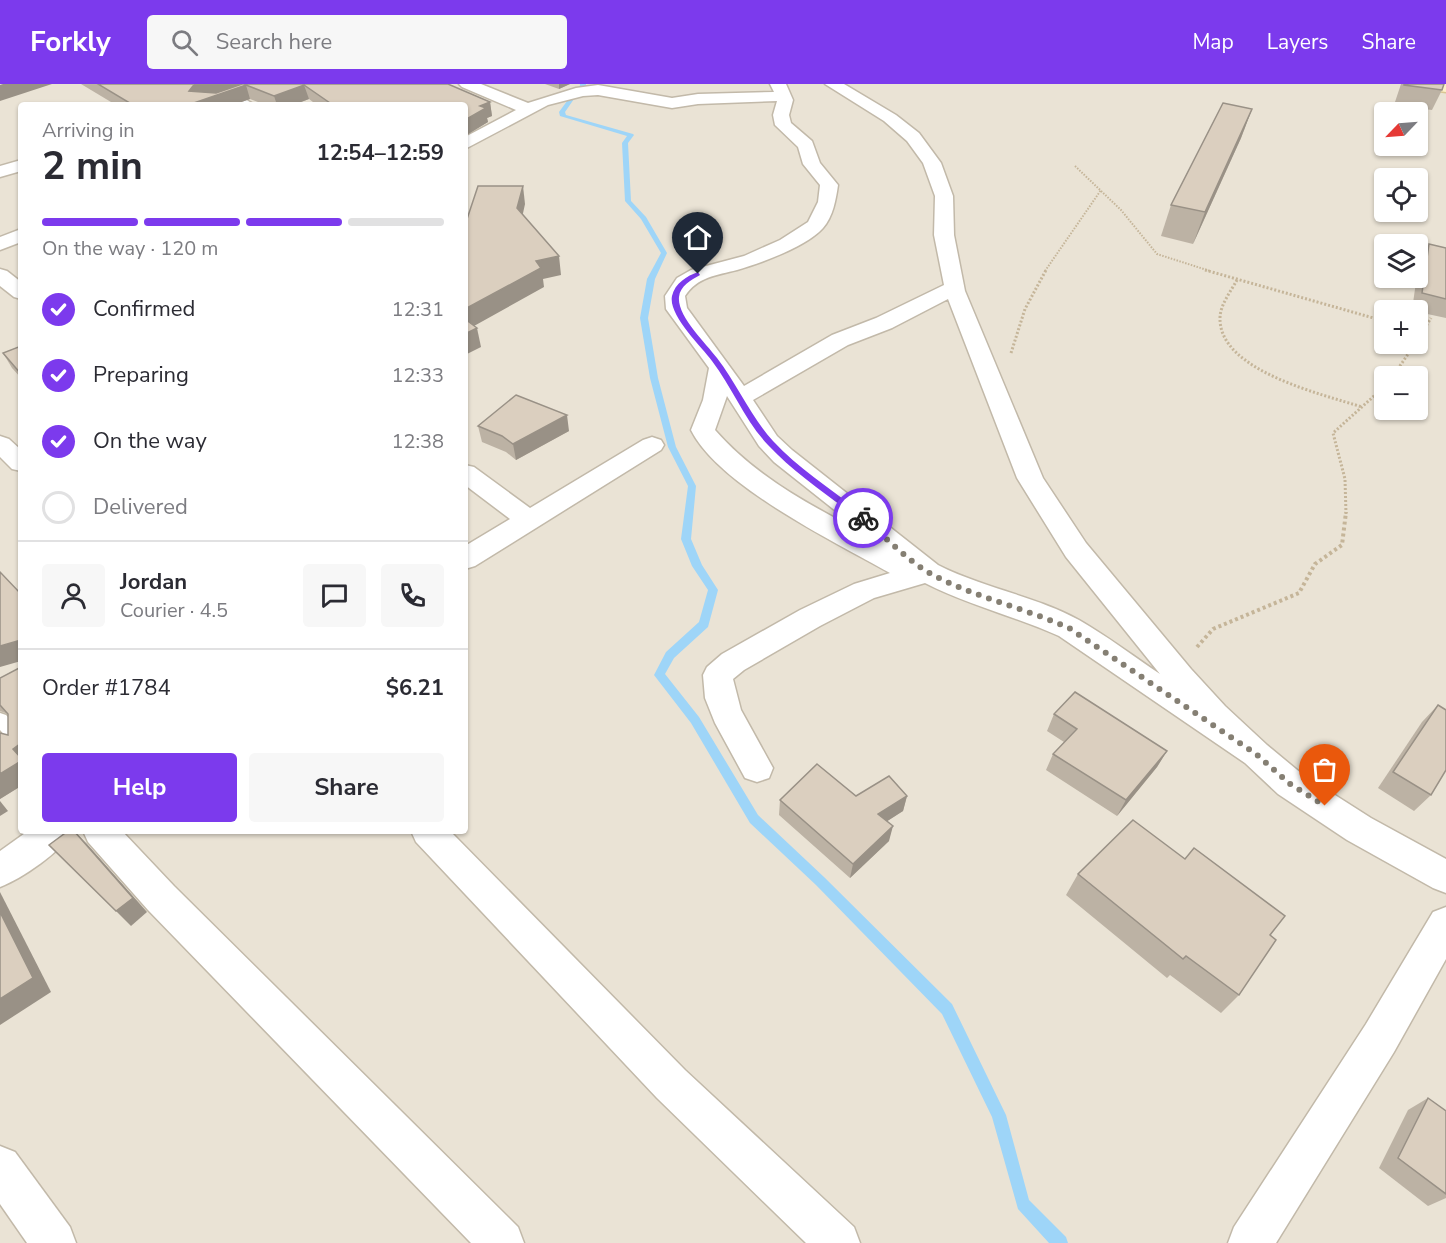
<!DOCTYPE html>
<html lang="en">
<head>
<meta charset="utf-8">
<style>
  body { margin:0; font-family:"Nunito Sans",sans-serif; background:#f7f7f7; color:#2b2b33; height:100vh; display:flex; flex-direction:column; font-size:22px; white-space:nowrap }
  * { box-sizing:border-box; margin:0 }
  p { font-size:20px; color:#7c7c81 }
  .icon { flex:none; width:33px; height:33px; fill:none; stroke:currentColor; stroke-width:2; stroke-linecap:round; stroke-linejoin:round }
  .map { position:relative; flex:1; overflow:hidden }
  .details { position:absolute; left:18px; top:18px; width:450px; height:732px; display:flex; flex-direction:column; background:#fff; border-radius:6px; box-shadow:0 2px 4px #0004 }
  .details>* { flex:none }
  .needle { width:39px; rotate:245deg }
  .controls { position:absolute; left:1374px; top:18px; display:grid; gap:12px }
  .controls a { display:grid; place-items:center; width:54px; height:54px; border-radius:6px; background:#fff; box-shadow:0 2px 4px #0004; font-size:30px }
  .pin { position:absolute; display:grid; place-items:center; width:51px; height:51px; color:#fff; margin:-62px -26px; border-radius:50% 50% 50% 0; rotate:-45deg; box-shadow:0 0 6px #0007 }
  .pin .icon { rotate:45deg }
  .courier { position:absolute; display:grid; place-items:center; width:60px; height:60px; margin:-30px; border:4px solid #7c3aed; border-radius:50%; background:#fff; color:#222; box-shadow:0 2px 8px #0007 }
  .overview em { font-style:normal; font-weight:700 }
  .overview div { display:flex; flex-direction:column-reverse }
  .overview { display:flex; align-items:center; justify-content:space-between; height:102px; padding:0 24px }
  h1 { font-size:39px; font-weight:700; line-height:45px }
  .bar { display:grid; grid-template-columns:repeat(4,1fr); gap:9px 6px; align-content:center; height:72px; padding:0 24px }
  .bar i { height:8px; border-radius:4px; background:#e1e1e2 }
  .bar .current { background:#7c3aed }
  .bar p { grid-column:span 4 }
  .line { display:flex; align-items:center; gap:15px; padding:0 24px; border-top:2px solid #e1e1e2 }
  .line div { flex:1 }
  .round { display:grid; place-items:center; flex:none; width:63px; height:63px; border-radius:6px; background:#f7f7f7 }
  ol { padding:0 24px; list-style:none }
  li { display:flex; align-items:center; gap:18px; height:66px }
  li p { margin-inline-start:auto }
  li .icon { padding:6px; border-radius:50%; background:#7c3aed; color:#fff; stroke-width:4 }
  li:last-child { color:#7c7c81 }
  li i { width:33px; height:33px; border:3px solid #e1e1e2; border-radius:50% }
  .primary-button { display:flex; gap:12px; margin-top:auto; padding:12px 24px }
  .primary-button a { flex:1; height:69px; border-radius:6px; background:#7c3aed; color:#fff; font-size:24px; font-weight:700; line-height:69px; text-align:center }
  .primary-button a+a { background:#f7f7f7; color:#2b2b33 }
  header { display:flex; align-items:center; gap:36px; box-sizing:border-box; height:84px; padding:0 30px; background:#7c3aed; color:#fff }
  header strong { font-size:28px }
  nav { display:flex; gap:33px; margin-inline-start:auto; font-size:21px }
  .search { width:420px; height:54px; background:#f7f7f7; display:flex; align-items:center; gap:15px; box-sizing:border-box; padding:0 21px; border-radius:6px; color:#7c7c81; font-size:22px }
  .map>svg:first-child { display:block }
  .residential { fill:#eae3d5; fill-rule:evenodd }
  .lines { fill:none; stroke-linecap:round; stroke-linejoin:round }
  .stream { fill:#9ed5f8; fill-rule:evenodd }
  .lane-casing { stroke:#c2b9a9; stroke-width:3 }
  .street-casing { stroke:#c2b9a9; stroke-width:3 }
  .secondary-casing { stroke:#d9c593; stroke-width:3 }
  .path-far2 { stroke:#c5b599; stroke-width:2; stroke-dasharray:1.5 1.5; stroke-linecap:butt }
  .path-far1 { stroke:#c5b599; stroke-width:3; stroke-dasharray:2 2; stroke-linecap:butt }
  .path { stroke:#c5b599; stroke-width:4; stroke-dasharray:3 3; stroke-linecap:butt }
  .lane { fill:#fff; fill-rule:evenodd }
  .street { fill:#fff; fill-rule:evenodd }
  .secondary { fill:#fff1c8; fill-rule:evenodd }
  .wall { fill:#bcb2a4 }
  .shaded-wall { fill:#999186 }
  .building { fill:#dbcfbf; stroke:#999186; stroke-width:1.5 }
  .route { fill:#7c3aed }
  .done { stroke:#857f73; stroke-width:6; stroke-dasharray:0 10.8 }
</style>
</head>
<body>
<header>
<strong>Forkly</strong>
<div class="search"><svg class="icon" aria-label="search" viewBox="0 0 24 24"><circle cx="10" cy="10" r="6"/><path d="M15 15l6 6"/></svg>Search here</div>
<nav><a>Map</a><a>Layers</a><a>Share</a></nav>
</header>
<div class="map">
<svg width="1446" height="1159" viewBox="0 0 1446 1159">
  <rect width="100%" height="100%" fill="#f5f1e7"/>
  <path class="residential" d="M0 0H1446V1159H0ZM21 21H465V747H21ZM1384 28H1418V62H1384ZM1384 94H1418V128H1384ZM1384 160H1418V194H1384ZM1384 226H1418V260H1384ZM1384 292H1418V326H1384Z"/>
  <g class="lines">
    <path class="stream" d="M580 0H586L585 10 574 15 565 28 566 31 633 50 634 51 628 59 631 117 646 133 667 169 655 195 648 234 658 294 676 363 696 402 691 455 702 481 718 506 708 543 674 574 665 590 699 633 758 731 824 793 952 920 1006 1031 1029 1116 1066 1153 1068 1159H1049L1018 1125 992 1033 942 930 816 801 750 739 691 639 654 591 666 568 699 538 708 506 692 482 681 455 688 402 668 363 650 294 640 234 647 195 661 169 641 135 625 117 622 59 627 52 560 32 559 28 570 13 579 9Z"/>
    <g class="lane-casing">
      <path id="lane" d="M0 629 6 631 21 647V665L15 663 0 646Z"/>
    </g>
    <g class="street-casing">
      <g id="street">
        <path d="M459 0H481L528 19 576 4 598 1 672 14 698 10 774 8 770 0H786L793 16 789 31 791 39 812 57 820 79 838 101C836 115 833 133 823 144 806 163 761 179 737 186 717 191 697 193 685 212L687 224 744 302 832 251 876 234 944 201 934 151 935 112 923 79 907 57 884 37 825 0H844L896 31 919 49 941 79 953 112 954 151 965 207 1043 394 1086 459 1191 585 1225 622 1267 661 1302 690 1371 734 1446 775V809L1433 804 1347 756 1278 710 1245 679 1059 552C1015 532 967 521 925 499L874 514 820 542 744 586 733 595 741 626 773 684 769 694 757 698 745 694 715 639 705 614 703 591 707 583 722 570 800 526 854 500 890 489C835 458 719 402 691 346L703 316 709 284 666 225 665 212 677 194 691 186 744 172 780 156 808 138 818 118 820 101 803 80 798 63 775 41 773 31 777 17 698 20 672 24 598 11 583 12 548 21 465 65V53L516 26 462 3ZM948 215 1017 394 1066 473 1160 590C1133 572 1107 552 1079 536 1035 512 983 504 938 481L792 366 777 352 753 316 848 261 892 244ZM727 312 759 362 774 378 866 451C811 421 757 394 715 346Z"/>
        <path d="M231 7 255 21C242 21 232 22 223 12L225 9Z"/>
        <path d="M21 76V87L0 93V82Z"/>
        <path d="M21 145V158L0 166V153Z"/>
        <path d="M0 185 7 187 21 198V215L14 213 0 202Z"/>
        <path d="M0 352 9 355 21 366V387L12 385 0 373Z"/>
        <path d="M652 353 661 356 664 361 661 366 475 482 465 485V462L510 435 465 401V381L474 383 530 424 643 356Z"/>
        <path d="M28 747H72C63 767 21 795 0 803V767Z"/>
        <path d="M83 747H122L174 802 518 1143 524 1159H471L148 826 88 758Z"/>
        <path d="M411 747H450L685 986 854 1143 860 1159H806L657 1014 416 758Z"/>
        <path d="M1446 823V875L1394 968 1276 1159H1228L1234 1143 1366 940 1433 828Z"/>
        <path d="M0 1062 15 1068 70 1143 76 1159H27L0 1120Z"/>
      </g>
    </g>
    <g class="secondary-casing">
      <path id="secondary" d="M1415 0H1446V8L1417 4Z"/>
    </g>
    <g class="path-far2">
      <path d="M1075 82 1121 126 1157 170 1210 187"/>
      <path d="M1045 187 1101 106"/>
    </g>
    <g class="path-far1">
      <path d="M1205 186 1384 237"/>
      <path d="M1237 196C1231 207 1220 221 1220 234 1219 287 1322 310 1362 323"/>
      <path d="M1418 255 1431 234"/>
      <path d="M1011 269 1025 225 1046 186"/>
      <path d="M1393 292 1415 260"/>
      <path d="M1346 430 1345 395 1333 349 1384 303"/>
    </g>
    <path class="path" d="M1197 563 1213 545 1299 509 1315 480 1342 461 1346 428"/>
    <use href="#lane" class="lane"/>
    <use href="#street" class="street"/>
    <use href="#secondary" class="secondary"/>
  </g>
  <g class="wall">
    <path d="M81 0H448L490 18 492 32 487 34 488 38 465 52V21H317L309 15 293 21H266L250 15 233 21H116Z"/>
    <path d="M545 0H570L559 5Z"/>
    <path d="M1401 0H1444L1442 6 1432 26 1394 21Z"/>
    <path d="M1252 25 1241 54 1193 160 1161 152 1171 121Z"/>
    <path d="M1429 160 1446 164V234L1418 228V226H1412L1419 177Z"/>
    <path d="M21 262V294L12 284 3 269Z"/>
    <path d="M478 342 569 347 516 376 506 368 482 358Z"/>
    <path d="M21 583V702L0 715V649L8 651V630L0 627V594Z"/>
    <path d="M1438 621 1431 711 1414 727 1378 704 1422 638Z"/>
    <path d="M1054 630 1167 667 1157 683 1117 732 1046 686 1053 670 1064 658 1047 647Z"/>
    <path d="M856 712H907L903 727 887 737 889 757 850 794 779 731 780 716Z"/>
    <path d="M1078 790 1270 851 1239 911 1221 929 1170 891 1167 894 1066 811Z"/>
    <path d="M1428 1014 1446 1027V1114L1428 1122 1379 1084 1408 1026Z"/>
  </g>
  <g class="shaded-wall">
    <path d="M3 0H52L0 17V1Z"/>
    <path d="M199 0H244L246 1 250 15 233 21H188L189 7 193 2Z"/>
    <path d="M559 0H570L559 5Z"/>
    <path d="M304 1 309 15 293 21H277L274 12Z"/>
    <path d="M490 18 492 32 487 34 488 38 465 52V36L480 22Z"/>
    <path d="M1252 25 1241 54 1193 160 1205 128Z"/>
    <path d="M523 102 525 120 520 143 517 124Z"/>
    <path d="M559 172 561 191 543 195 544 203 465 247V225L536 177Z"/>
    <path d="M477 244 481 263 465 271V250Z"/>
    <path d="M567 331 569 347 516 376 513 360Z"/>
    <path d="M21 556V577L0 583V562Z"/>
    <path d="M21 659V674L13 665Z"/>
    <path d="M1167 667 1157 683 1117 732 1126 716Z"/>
    <path d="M21 677V702L0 715V690Z"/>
    <path d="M907 712 903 727 875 745 878 730Z"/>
    <path d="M0 717 8 727 0 732Z"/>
    <path d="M893 742 889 757 850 794 853 780Z"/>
    <path d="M74 747 87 760 147 828 131 842 116 827Z"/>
    <path d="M0 808 51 908 0 941Z"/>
  </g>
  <g class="building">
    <path d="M98 0H199L193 2 189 7 216 9 242 0H448L490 18 480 22 486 24 465 36V21H333L304 1 274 12 246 1 188 21H133Z"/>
    <path d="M1404 0H1444L1442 6 1404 1Z"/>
    <path d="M1223 19 1252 25 1205 128 1171 121Z"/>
    <path d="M478 102H523L517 124 559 172 536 177 541 184 465 225V141Z"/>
    <path d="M1429 160 1446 164V215L1422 209Z"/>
    <path d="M465 235 477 244 465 250Z"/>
    <path d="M21 262V290L3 269Z"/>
    <path d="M516 311 567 331 513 360 502 352 478 342Z"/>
    <path d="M0 488 21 510V556L0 562Z"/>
    <path d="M21 583V659L13 665 21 674V677L0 690V649L8 651V630L0 621V594Z"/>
    <path d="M1075 608 1167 667 1126 716 1053 670 1077 645 1054 630Z"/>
    <path d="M1438 621 1446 626V686L1431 711 1393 688Z"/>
    <path d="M817 680 856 712 889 692 907 712 878 730 893 742 853 780 780 716Z"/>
    <path d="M1133 736 1185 775 1194 764 1285 832 1270 851 1276 856 1239 911 1186 872 1183 875 1078 790Z"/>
    <path d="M68 747H74L133 814 116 827 49 761Z"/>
    <path d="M0 828 33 894 0 915Z"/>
    <path d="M1428 1014 1446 1027V1110L1398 1074Z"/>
  </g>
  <path class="route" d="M698 188 700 191C691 196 680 202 679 213 677 232 706 259 717 274 737 300 751 333 773 357 800 386 835 408 866 432V436H860C829 412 794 389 768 361 745 337 732 303 712 277 701 262 668 231 672 212 675 199 687 192 698 188Z"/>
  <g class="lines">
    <path class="done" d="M863 434C883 451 908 477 931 490 974 513 1024 524 1069 544L1256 670 1290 700 1325 722"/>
  </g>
</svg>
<div class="controls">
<a><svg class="needle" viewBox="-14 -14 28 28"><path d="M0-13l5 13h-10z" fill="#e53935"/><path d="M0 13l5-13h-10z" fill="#7c7c81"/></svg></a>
<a><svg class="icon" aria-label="locate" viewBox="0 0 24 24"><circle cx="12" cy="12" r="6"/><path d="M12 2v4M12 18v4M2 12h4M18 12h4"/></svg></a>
<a><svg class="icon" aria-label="layers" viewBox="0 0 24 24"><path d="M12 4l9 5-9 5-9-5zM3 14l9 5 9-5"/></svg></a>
<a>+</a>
<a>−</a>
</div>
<div class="pin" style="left:1325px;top:722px;background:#ea580c"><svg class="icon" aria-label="bag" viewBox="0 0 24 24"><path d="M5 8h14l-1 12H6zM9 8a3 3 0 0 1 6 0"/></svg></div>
<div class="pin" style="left:698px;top:190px;background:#1f2937"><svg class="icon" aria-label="home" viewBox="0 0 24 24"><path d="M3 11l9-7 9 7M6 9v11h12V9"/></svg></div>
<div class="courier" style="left:863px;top:434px"><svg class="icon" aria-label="bike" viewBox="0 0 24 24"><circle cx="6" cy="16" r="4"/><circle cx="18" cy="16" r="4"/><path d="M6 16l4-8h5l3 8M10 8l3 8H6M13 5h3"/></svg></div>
<section class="details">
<div class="overview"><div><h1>2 min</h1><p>Arriving in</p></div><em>12:54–12:59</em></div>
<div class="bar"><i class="current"></i><i class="current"></i><i class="current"></i><i></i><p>On the way · 120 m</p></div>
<ol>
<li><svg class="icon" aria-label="check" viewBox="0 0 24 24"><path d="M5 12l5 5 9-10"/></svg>Confirmed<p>12:31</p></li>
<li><svg class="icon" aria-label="check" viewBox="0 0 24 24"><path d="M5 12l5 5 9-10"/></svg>Preparing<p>12:33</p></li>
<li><svg class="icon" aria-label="check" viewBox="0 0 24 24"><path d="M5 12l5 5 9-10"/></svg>On the way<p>12:38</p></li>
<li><i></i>Delivered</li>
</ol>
<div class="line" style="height:108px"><a class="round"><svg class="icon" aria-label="person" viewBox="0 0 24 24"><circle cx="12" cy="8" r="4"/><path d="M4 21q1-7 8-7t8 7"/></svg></a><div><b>Jordan</b><p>Courier · 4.5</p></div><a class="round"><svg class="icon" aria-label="chat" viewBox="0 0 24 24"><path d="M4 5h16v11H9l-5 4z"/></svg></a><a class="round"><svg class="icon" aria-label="phone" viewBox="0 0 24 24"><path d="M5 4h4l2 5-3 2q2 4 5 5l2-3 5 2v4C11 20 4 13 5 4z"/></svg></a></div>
<div class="line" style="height:78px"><div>Order #1784</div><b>$6.21</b></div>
<div class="primary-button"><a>Help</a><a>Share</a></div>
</section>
</div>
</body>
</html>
